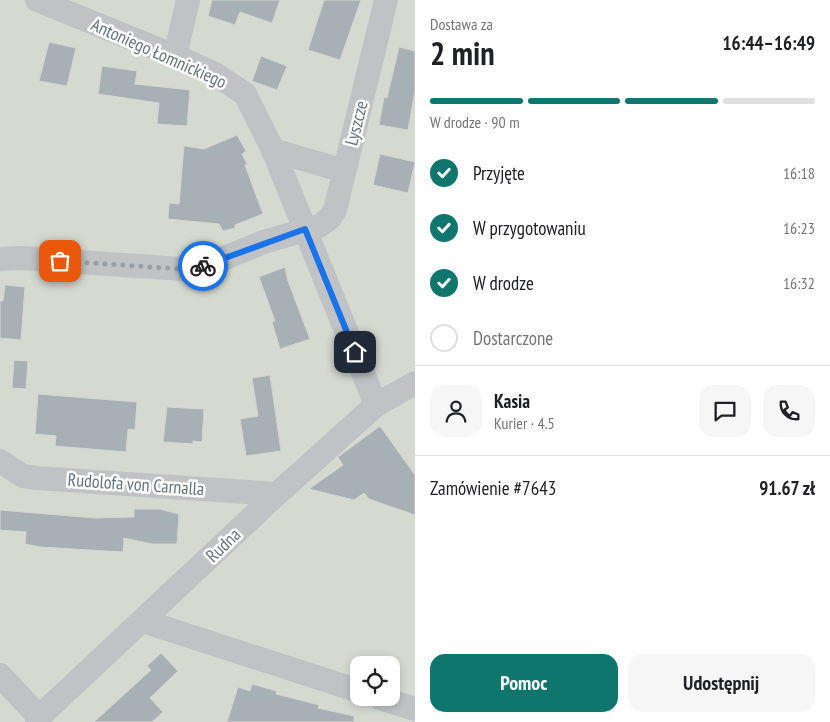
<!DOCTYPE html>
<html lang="pl">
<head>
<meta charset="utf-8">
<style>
  body { margin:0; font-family:"PT Sans Narrow",sans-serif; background:#f6f6f6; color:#202124; height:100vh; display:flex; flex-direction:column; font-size:19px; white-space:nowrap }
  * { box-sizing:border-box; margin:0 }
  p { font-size:16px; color:#757577 }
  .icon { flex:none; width:28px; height:28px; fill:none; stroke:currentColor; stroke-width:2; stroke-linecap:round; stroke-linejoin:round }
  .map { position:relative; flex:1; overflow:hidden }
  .side { display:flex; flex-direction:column; background:#fff; width:415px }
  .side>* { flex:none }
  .tools { position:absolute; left:350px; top:656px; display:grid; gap:10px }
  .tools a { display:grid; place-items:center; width:50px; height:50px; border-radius:10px; background:#fff; box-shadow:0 2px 8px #0003; font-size:25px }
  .pin { position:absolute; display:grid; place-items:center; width:42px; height:42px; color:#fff; margin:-21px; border-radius:10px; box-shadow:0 2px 8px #0006 }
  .courier { position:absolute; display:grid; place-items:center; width:50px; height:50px; margin:-25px; border:4px solid #1a73e8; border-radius:50%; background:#fff; color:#222; box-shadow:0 1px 6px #0007 }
  .summary em { font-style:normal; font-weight:700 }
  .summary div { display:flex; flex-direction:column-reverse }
  .summary { display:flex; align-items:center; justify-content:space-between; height:85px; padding:0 15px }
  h1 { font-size:32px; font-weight:700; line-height:38px }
  .bar { display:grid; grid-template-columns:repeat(4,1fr); gap:8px 5px; align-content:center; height:60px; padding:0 15px }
  .bar i { height:6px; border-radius:4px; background:#e0e0e0 }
  .bar .on { background:#0f766e }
  .bar p { grid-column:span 4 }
  .line { display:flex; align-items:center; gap:12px; padding:0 15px; border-top:1px solid #e0e0e0 }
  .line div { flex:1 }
  .round { display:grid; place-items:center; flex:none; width:52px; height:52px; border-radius:15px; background:#f6f6f6 }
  ol { padding:0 15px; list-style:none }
  li { display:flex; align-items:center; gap:15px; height:55px }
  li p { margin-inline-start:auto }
  li .icon { padding:5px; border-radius:50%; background:#0f766e; color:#fff; stroke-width:4 }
  li:last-child { color:#757577 }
  li i { width:28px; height:28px; border:2px solid #e0e0e0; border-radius:50% }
  .primary-button { display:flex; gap:10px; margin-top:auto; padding:10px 15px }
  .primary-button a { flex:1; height:58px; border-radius:15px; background:#0f766e; color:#fff; font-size:20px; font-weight:700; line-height:58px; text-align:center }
  .primary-button a+a { background:#f6f6f6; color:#202124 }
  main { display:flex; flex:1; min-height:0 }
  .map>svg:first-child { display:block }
  .green { fill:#d5dad1; fill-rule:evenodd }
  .building { fill:#a7b0b4; stroke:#d5d5d2 }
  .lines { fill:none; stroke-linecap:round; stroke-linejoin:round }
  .minor { stroke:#bfc3c6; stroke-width:24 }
  .done { stroke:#96a1a7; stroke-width:5; stroke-dasharray:0 9 }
  .route { stroke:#1a73e8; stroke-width:6 }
  .labels { text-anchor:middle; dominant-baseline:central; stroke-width:5; stroke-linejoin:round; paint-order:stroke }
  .street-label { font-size:18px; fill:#637480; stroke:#fff }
</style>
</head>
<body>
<main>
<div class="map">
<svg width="415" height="722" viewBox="0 0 415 722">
  <rect width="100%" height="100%" fill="#f4f4ef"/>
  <path class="green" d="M0 0H415V722H0ZM359 665H391V698H359Z"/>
  <g class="building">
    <path d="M212 0H280L272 23 240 12 235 25 208 16Z"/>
    <path d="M324 0H361L340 60 308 50Z"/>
    <path d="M49 42 76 48 67 86 39 81Z"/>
    <path d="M399 47 415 51V91L408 130 379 125 384 97 387 98Z"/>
    <path d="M261 56 287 66 277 90 252 81Z"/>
    <path d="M102 66 137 71 135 84 190 90 187 126 157 124 159 103 98 94Z"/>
    <path d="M237 135 246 151 242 154 247 164 245 165 263 214 235 225V228L223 231 219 224 168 219 169 203 179 204 184 146 204 149Z"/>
    <path d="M380 154 415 162 408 193 373 185Z"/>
    <path d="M285 267 288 281 310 339 280 349 272 322 275 321 259 277Z"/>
    <path d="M5 285 25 287 21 340 0 338V301H3Z"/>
    <path d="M14 360 28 361 26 389 12 388Z"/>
    <path d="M270 375 281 451 246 456 240 419 258 416 252 378Z"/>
    <path d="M38 394 137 402 135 430 128 429 126 452 55 446 56 436 35 434Z"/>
    <path d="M167 407 204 409 202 442 193 441V444L163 442Z"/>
    <path d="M380 426 415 475V515L369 499 364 493 354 500 309 489 343 465 338 457Z"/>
    <path d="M134 509H159L179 514 177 544H152L124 538 123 552 40 547 25 544 26 532 0 530V510L95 518 134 517Z"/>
    <path d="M161 653 178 671 150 698 163 712 152 722H94L151 670 147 666Z"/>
    <path d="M252 684 277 691 276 694 319 705 318 708 354 716V722H227L238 687 250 691Z"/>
  </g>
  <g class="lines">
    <g class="minor">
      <path d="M37 0 175 56 215 74 245 94 273 150 376 405"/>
      <path d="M175 56 188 0"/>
      <path d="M273 150 344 171"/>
      <path d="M0 259 21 258 182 269 207 265 264 242 319 226 329 219 335 210 386 0"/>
      <path d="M0 461 23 476 37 478 277 494"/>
      <path d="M143 621 359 691"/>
      <path d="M0 675 39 717"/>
      <path d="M380 698 415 709"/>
      <path d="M37 722 39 717 277 494 376 405 415 383"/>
    </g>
  </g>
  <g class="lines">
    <path class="done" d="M60 261 182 269 203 266"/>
    <path class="route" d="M203 266 305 229 355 352"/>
  </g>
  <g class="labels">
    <g class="street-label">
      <text transform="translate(159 53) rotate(24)">Antoniego Łomnickiego</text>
      <text transform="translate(356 123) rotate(-76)">Lyszcze</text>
      <text transform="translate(136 484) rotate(4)">Rudolofa von Carnalla</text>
      <text transform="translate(223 545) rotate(-44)">Rudna</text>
    </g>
  </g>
</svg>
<div class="tools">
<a><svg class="icon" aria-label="locate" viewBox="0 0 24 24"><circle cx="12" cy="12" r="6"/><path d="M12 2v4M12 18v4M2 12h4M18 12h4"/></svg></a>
</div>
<div class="pin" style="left:60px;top:261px;background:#ea580c"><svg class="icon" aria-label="bag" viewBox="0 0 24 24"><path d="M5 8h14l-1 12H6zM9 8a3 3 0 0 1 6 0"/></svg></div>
<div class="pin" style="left:355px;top:352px;background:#1f2937"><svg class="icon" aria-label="home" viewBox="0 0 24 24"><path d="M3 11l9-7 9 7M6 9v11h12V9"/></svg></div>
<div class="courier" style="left:203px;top:266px"><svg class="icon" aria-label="bike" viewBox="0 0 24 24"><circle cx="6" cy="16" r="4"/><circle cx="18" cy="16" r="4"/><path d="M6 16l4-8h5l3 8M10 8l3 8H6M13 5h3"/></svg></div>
</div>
<section class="side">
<div class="summary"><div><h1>2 min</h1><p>Dostawa za</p></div><em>16:44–16:49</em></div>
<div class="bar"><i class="on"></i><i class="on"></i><i class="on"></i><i></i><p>W drodze · 90 m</p></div>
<ol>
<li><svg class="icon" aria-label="check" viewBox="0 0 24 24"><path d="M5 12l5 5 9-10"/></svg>Przyjęte<p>16:18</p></li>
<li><svg class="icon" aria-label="check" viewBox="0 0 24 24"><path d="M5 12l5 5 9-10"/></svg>W przygotowaniu<p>16:23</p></li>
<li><svg class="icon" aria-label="check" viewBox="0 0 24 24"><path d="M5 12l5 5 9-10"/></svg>W drodze<p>16:32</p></li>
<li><i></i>Dostarczone</li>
</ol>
<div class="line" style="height:90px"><a class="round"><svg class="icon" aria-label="person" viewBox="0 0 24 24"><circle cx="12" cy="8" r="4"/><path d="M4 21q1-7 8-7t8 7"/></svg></a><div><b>Kasia</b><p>Kurier · 4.5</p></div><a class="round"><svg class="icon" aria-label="chat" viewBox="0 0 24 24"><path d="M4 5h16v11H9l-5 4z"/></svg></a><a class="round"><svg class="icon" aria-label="phone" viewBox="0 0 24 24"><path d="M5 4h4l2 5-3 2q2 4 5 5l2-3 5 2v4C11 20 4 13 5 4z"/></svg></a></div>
<div class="line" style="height:65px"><div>Zamówienie #7643</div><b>91.67 zł</b></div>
<div class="primary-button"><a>Pomoc</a><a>Udostępnij</a></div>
</section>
</main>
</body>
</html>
